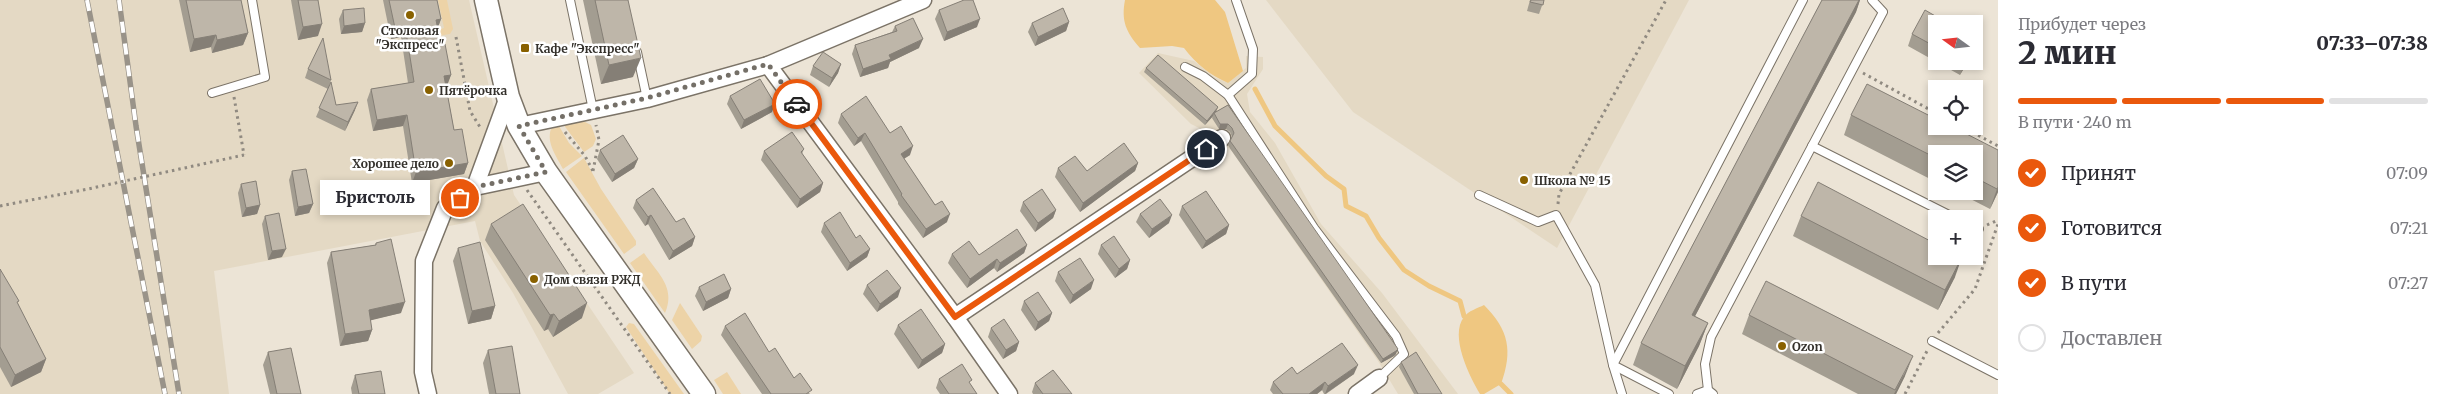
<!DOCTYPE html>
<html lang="ru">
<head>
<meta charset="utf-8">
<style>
  body { margin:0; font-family:Merriweather,serif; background:#f7f7f7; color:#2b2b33; height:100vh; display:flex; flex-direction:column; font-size:19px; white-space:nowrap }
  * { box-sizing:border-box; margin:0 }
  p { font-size:16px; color:#7c7c81 }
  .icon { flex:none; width:28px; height:28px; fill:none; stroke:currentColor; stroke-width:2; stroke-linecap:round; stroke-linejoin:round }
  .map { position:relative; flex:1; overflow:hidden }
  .side { display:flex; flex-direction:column; background:#fff; width:450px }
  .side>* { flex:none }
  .needle { width:32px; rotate:285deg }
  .buttons { position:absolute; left:1928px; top:15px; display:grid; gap:10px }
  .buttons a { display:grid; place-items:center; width:55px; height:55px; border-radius:0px; background:#fff; box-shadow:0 2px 8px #0003; font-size:25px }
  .pin { position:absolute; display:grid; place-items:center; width:42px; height:42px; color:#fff; margin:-21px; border:2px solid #fff; border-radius:50%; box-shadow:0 1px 5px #0007 }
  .courier { position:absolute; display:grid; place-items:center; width:50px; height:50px; margin:-25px; border:4px solid #ea580c; border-radius:50%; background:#fff; color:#222; box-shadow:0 1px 6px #0007 }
  .bubble { position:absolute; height:35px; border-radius:0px; background:#fff; box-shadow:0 2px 8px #0003; font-size:16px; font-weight:800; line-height:35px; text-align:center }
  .overview em { font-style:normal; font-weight:800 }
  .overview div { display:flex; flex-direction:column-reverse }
  .overview { display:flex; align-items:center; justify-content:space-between; height:85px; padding:0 20px }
  h1 { font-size:32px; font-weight:800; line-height:38px }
  .bar { display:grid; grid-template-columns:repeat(4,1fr); gap:8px 5px; align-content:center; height:60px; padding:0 20px }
  .bar i { height:6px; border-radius:4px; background:#e1e1e2 }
  .bar .selected { background:#ea580c }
  .bar p { grid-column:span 4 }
  ol { padding:0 20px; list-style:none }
  li { display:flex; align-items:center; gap:15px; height:55px }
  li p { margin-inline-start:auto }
  li .icon { padding:5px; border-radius:50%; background:#ea580c; color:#fff; stroke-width:4 }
  li:last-child { color:#7c7c81 }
  li i { width:28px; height:28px; border:2px solid #e1e1e2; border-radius:50% }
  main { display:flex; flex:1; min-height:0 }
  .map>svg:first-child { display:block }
  .built { fill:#e4d9c4 }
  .green { fill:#edd3a7 }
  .water { fill:#efc781 }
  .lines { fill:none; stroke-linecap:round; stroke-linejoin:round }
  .stream { stroke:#efc781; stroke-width:5 }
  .service-casing { stroke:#7b7367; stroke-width:10 }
  .minor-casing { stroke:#7b7367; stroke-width:19 }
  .secondary-casing { stroke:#7b7367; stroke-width:25 }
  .path { stroke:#908a81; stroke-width:3; stroke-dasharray:2.5 4; stroke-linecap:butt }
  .service { stroke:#fff; stroke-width:8 }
  .minor { stroke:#fff; stroke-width:16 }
  .secondary { stroke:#fff; stroke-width:22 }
  .rail-casing { stroke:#999389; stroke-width:5.5 }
  .rail { stroke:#fff; stroke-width:4; stroke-dasharray:11; stroke-linecap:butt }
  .path-bridge { stroke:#908a81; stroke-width:3; stroke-dasharray:2.5 4; stroke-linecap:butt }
  .wall { fill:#a39d91 }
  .shaded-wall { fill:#857f76 }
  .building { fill:#beb6a9; stroke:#857f76 }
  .done { stroke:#746f67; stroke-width:5; stroke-dasharray:0 9 }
  .route { stroke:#ea580c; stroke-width:6 }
  .poi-dot { fill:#896100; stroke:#fff; stroke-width:2 }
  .labels { text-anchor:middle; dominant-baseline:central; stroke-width:5; stroke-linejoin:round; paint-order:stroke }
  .poi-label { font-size:12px; font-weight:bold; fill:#33302b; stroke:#fff; text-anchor:start }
</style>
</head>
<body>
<main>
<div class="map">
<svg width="1998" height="394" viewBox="0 0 1998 394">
  <rect width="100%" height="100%" fill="#ece4d6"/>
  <g class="built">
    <path d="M0 0H469L514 195 634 373 598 394H568L513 293 480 241 475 221 214 271 229 394H0Z"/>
    <path d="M1266 0H1689L1557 248 1353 112Z"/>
    <path d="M1158 53 1194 61 1214 77 1228 83 1246 68V56L1263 57V69L1247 94 1250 112 1275 143 1321 224 1382 293 1458 394H1398L1378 361 1231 150 1207 132 1191 124 1139 73Z"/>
  </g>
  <g class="green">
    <path d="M438 0H447L453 29 450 34 438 36 437 30 444 28Z"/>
    <path d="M581 120 591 125 596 139 593 146 584 152 563 124Z"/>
    <path d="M559 126 569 143 582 156 563 169C557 157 546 143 551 129Z"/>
    <path d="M584 158 601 189 636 241V245L624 254 566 172Z"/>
    <path d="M644 253C658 274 676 287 665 313L630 263Z"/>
    <path d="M680 303 702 336 701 341 692 349 672 320Z"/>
    <path d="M629 323 634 324 684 394H670L626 327Z"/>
    <path d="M727 372 741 394H723L714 380Z"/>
  </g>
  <g class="water">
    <path d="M1125 0H1215L1225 12 1243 71 1228 83C1210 75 1196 64 1184 48L1172 46 1140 48C1126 32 1121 21 1125 0Z"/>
    <path d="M1484 305C1509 330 1513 351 1501 384L1484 394H1480C1470 377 1449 336 1464 317 1468 311 1478 308 1484 305Z"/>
  </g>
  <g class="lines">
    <g class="stream">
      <path d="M1255 89 1275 126 1326 176 1344 189 1346 206 1366 216 1379 238 1404 270 1429 286 1460 301 1464 316"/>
      <path d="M1501 384 1511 394"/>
    </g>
    <g class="service-casing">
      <g id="service">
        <path d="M570 0 593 110"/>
        <path d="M637 52 647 99"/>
        <path d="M1185 67 1203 76 1228 95 1252 74 1253 49 1236 0"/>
        <path d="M212 93 265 77 252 0"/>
        <path d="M1228 95 1314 228 1396 336 1404 354 1379 378"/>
        <path d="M1812 146 1957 219"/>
        <path d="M1479 195 1538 222 1556 215 1595 285 1613 365 1669 394"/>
        <path d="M1974 227 1979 229"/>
        <path d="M1932 341 1998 375"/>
        <path d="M1622 394 1613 365 1803 0"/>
        <path d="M1697 394 1708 390"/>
        <path d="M1713 394 1708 390 1705 364 1711 337 1883 12 1872 0"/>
      </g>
    </g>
    <g class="minor-casing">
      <g id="minor">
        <path d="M768 65 955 317 1009 394"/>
        <path d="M519 126 647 99 768 65 923 0"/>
        <path d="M475 187 508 97"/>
        <path d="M955 317 1222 138"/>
        <path d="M428 394 423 372 424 261 445 208 475 187 546 172"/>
        <path d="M1357 394 1379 378"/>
      </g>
    </g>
    <g class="secondary-casing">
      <path id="secondary" d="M486 0 508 97 519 126 546 172 704 394"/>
    </g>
    <g class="path">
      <path d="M456 37 470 111 480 127"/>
      <path d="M1863 73 1936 113"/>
      <path d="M234 97 244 155"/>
      <path d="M1961 126 1998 146"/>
      <path d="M565 132 585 156 593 171"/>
      <path d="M593 171 599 140 596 125"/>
      <path d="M527 190 670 394"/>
      <path d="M1558 204 1559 194 1666 0"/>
      <path d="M1987 225 1998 220"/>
      <path d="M1938 333 1975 289 1998 224"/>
      <path d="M1905 394 1927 351"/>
    </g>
    <use href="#service" class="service"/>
    <use href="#minor" class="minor"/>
    <use href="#secondary" class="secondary"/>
    <g class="rail-casing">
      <g id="rail">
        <path d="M87 0 165 394"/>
        <path d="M119 0 136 126 179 394"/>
      </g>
    </g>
    <use href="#rail" class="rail"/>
    <path class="path-bridge" d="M0 206 88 189 244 155"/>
  </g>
  <g class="wall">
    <path d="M179 0H241L248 33 243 45 212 53 211 47 190 52Z"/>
    <path d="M291 0H318V36L298 40Z"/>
    <path d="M383 0H437L441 19 438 27 441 45 451 75 446 86 454 130 468 163 464 174 412 183 403 126 373 131 367 100 371 89 408 83 401 37 391 39Z"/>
    <path d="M583 0H628L633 77 601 84Z"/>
    <path d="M1530 0H1544L1539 14 1527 11Z"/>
    <path d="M1822 0H1860L1856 12 1695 316 1708 323 1699 346 1677 389 1633 365 1641 343Z"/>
    <path d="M343 10 365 23 362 32 341 34 339 19Z"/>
    <path d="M939 10 977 27 944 41 935 19Z"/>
    <path d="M1069 22 1066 31 1035 46 1028 32 1032 23Z"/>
    <path d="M1936 24V61H1968L1960 75 1908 46 1912 34Z"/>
    <path d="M895 26 919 48 890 62 888 68 860 77 852 54 855 45 892 32Z"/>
    <path d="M841 64 838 73 829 87 810 75 813 66Z"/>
    <path d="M1146 68 1216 112 1228 105 1396 354 1394 356 1381 363 1231 150 1228 145 1232 137 1230 132 1226 129H1219L1212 118 1213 116 1205 125 1144 72Z"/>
    <path d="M308 69 331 80 329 87 336 105 355 110 345 131 316 117 328 89 305 78Z"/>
    <path d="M730 96 772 112 741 129 727 104Z"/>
    <path d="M841 114 890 133 910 155 904 159 947 222 923 238 898 204V202L861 141 854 146 838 123Z"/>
    <path d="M1851 115 1998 150V192L1990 209 1955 191H1974V154H1936V182L1844 135Z"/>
    <path d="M804 149 802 154 823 183 820 192 797 208 761 160 764 151Z"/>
    <path d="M600 150 638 159 634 168 612 182 597 159Z"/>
    <path d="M1138 163 1135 171 1080 212 1055 177 1058 168 1087 171Z"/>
    <path d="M292 171 313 204 309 213 295 216 289 180Z"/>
    <path d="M241 184 260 205 257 214 242 217 238 193Z"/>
    <path d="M636 200 676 222 695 237 692 246 669 260 648 224 645 226 633 208Z"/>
    <path d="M1023 202 1056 210 1053 218 1035 232 1020 211Z"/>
    <path d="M1182 206 1229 225 1226 234 1202 249 1179 215Z"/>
    <path d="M1140 214 1169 223 1149 238 1136 222Z"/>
    <path d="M265 216 282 257 268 260 262 224Z"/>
    <path d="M1801 216 1955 277 1938 310 1793 236Z"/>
    <path d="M824 223 856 238 870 249 867 257 847 271 821 232Z"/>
    <path d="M491 224 582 318 553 337 548 329 544 331 485 240Z"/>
    <path d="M376 243 401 313 370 320 372 330 368 341 340 346 327 263 331 252 375 245Z"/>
    <path d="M1027 245 1024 253 997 272 994 268 967 288 948 263 952 254 979 255Z"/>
    <path d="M1101 245 1130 260 1127 269 1115 278 1098 254Z"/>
    <path d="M458 248 495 306 491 319 468 324 453 261Z"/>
    <path d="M0 269 46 359 41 372 11 387 0 367Z"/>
    <path d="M1058 272 1091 289 1070 304 1055 281Z"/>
    <path d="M867 285 898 297 877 312 863 294Z"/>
    <path d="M699 287 731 289 728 298 703 311 695 296Z"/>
    <path d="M1024 301 1052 313 1049 321 1035 331 1021 310Z"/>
    <path d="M1749 315 1905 376 1896 394H1858L1742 334Z"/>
    <path d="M898 325 945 344 942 353 918 369 894 334Z"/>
    <path d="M725 326 769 352 794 378 810 394H762L721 335Z"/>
    <path d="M991 328 1019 342 1016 351 1003 359 988 337Z"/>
    <path d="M488 350 520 394H489L483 363Z"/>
    <path d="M268 352 301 394H270L263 365Z"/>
    <path d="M1401 362 1442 394H1414L1399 367Z"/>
    <path d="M1297 374H1354L1326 394H1324L1322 390 1317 394H1273L1270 390 1273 382Z"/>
    <path d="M355 375 385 394H352L351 388Z"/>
    <path d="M939 379 971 385 977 394H940L936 388Z"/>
    <path d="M1035 383 1072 394H1033L1032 392Z"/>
  </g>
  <g class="shaded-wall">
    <path d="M1859 0H1860L1856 12 1684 337 1692 315Z"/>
    <path d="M441 19 437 30 436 20Z"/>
    <path d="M980 19 977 27 944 41 947 32Z"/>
    <path d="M1069 22 1066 31 1035 46 1038 37Z"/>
    <path d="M365 23 362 32 341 34 344 26Z"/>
    <path d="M322 24 318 36 298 40 303 27Z"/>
    <path d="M405 26 401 37 391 39 395 28Z"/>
    <path d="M248 33 243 45 212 53 217 40Z"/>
    <path d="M216 35 211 47 190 52 194 39Z"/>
    <path d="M923 39 919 48 890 62 888 68 860 77 863 69 889 55Z"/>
    <path d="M641 58 633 77 601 84 609 65Z"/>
    <path d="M1966 61H1968L1960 75Z"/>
    <path d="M841 64 838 73 829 87 832 78Z"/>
    <path d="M451 75 447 86 440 87 444 76Z"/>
    <path d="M358 102 355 110 345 131 348 122Z"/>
    <path d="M775 104 772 112 741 129 744 120Z"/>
    <path d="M1218 107 1216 112 1214 113 1213 116 1205 125 1207 121Z"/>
    <path d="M407 115 403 126 373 131 377 120Z"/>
    <path d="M1220 124H1228L1226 129H1219Z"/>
    <path d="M865 133 861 141 854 146 858 138Z"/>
    <path d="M913 146 910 155 898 162 901 154Z"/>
    <path d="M638 159 634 168 612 182 615 174Z"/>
    <path d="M468 163 464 174 412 183 416 172Z"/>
    <path d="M1138 163 1135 171 1080 212 1083 203Z"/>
    <path d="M823 183 820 192 797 208 800 199Z"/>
    <path d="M1998 187V192L1990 209 1997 189Z"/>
    <path d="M313 204 309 213 295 216 298 207Z"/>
    <path d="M260 205 257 214 242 217 246 208Z"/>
    <path d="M1056 210 1053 218 1035 232 1038 223Z"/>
    <path d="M950 214 947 222 923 238 926 229Z"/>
    <path d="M651 215 648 224 645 226 648 217Z"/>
    <path d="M1172 215 1169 223 1149 238 1152 229Z"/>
    <path d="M1229 225 1226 234 1202 249 1206 241Z"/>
    <path d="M695 237 692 246 669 260 673 251Z"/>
    <path d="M1027 245 1024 253 997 272 1000 263Z"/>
    <path d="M286 249 282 257 268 260 272 251Z"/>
    <path d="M870 249 867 257 847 271 850 263Z"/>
    <path d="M1962 257 1955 277 1938 310 1945 290Z"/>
    <path d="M997 259 994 268 967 288 970 279Z"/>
    <path d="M1130 260 1127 269 1115 278 1119 269Z"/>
    <path d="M1094 280 1091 289 1070 304 1073 295Z"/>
    <path d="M901 288 898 297 877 312 880 304Z"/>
    <path d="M731 289 728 298 703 311 706 302Z"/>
    <path d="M405 302 401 313 364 322 369 310Z"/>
    <path d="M587 303 582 318 553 337 559 321Z"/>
    <path d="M495 306 491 319 468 324 472 311Z"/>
    <path d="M1052 313 1049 321 1035 331 1038 322Z"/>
    <path d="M554 314 548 329 544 331 550 315Z"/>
    <path d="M1708 323 1699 346 1677 389 1685 366Z"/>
    <path d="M372 330 368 341 340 346 345 334Z"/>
    <path d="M1019 342 1016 351 1003 359 1006 350Z"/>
    <path d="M945 344 942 353 918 369 922 360Z"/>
    <path d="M1398 349 1396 354 1394 356 1381 363 1383 359Z"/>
    <path d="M1913 356 1905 376 1896 394H1894Z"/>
    <path d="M46 359 41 372 11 387 15 375Z"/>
    <path d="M1358 365 1354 374 1325 394 1328 386Z"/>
    <path d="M1325 382 1322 390 1317 394H1309Z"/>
  </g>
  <g class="building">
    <path d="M186 0H241L248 33 217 40 216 35 194 39Z"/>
    <path d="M298 0H318L322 24 303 27Z"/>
    <path d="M389 0H437L441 19 436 20 441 45 445 44 451 75 444 76 454 130 462 129 468 163 416 172 407 115 377 120 371 89 414 82 405 26 395 28Z"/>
    <path d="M595 0H628L641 58 609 65Z"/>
    <path d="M964 0H973L980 19 947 32 939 10Z"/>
    <path d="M1531 0H1544L1543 5 1530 2Z"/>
    <path d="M1822 0H1859L1692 315 1708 323 1685 366 1641 343Z"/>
    <path d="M364 8 365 23 344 26 343 10Z"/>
    <path d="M1063 8 1069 22 1038 37 1032 23Z"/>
    <path d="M1925 10 1949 24H1936V47L1912 34Z"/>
    <path d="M913 18 923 39 889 55 891 59 863 69 855 45 897 31 895 26Z"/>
    <path d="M1974 37 1978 39 1974 46Z"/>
    <path d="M323 38 331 80 308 69Z"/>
    <path d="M823 52 841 64 832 78 813 66Z"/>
    <path d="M1158 55 1218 107 1207 121 1146 68Z"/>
    <path d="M760 79 775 104 744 120 730 96Z"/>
    <path d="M331 82 336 105 358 102 348 122 319 108Z"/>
    <path d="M1867 84 1936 119V126H1951L1998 150V187L1997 189 1974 177V154H1936V158L1851 115Z"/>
    <path d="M866 96 890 133 901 126 913 146 901 154 935 205 942 201 950 214 926 229 901 195 902 194 865 133 858 138 841 114Z"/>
    <path d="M1228 105 1398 349 1396 351 1383 359 1233 145 1230 141 1234 133 1232 128 1228 124H1220L1214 113Z"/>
    <path d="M792 132 804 149 801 152 823 183 800 199 764 151Z"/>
    <path d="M623 135 638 159 615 174 600 150Z"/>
    <path d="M1124 143 1138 163 1083 203 1058 168 1075 156 1087 171Z"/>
    <path d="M306 169 313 204 298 207 292 171Z"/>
    <path d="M256 181 260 205 246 208 241 184Z"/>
    <path d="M1818 182 1936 244V256H1961L1962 257 1945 290 1801 216Z"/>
    <path d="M653 188 676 222 684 218 695 237 673 251 651 215 648 217 636 200Z"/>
    <path d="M1042 189 1056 210 1038 223 1023 202Z"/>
    <path d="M1206 191 1229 225 1206 241 1182 206Z"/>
    <path d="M1160 199 1172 215 1152 229 1140 214Z"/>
    <path d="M523 204 587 303 559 321 554 314 550 315 491 224Z"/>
    <path d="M840 212 856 238 860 235 870 249 850 263 824 223Z"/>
    <path d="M279 213 286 249 272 251 265 216Z"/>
    <path d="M1017 229 1027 245 1000 263 997 259 970 279 952 254 969 241 979 255Z"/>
    <path d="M1114 236 1130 260 1119 269 1101 245Z"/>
    <path d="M391 239 405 302 369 310 372 330 345 334 331 252 376 245V243Z"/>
    <path d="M480 242 495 306 472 311 458 248Z"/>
    <path d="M1080 258 1094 280 1073 295 1058 272Z"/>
    <path d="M0 269 19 301 17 302 46 359 15 375 0 347Z"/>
    <path d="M887 270 901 288 880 304 867 285Z"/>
    <path d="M724 274 731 289 706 302 699 287Z"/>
    <path d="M1766 281 1913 356 1895 390 1749 315Z"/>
    <path d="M1038 292 1052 313 1038 322 1024 301Z"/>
    <path d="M921 309 945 344 922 360 898 325Z"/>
    <path d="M745 313 769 352 775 348 794 378 800 373 812 390 806 394H771L725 326Z"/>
    <path d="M1004 319 1019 342 1006 350 991 328Z"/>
    <path d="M1342 343 1358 365 1328 386 1325 382 1309 394H1283L1273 382 1292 367 1297 374Z"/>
    <path d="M512 346 520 394H496L488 350Z"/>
    <path d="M291 348 301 394H277L268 352Z"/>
    <path d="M1416 352 1442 394H1418L1401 362Z"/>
    <path d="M962 364 972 380 969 382 977 394H949L939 379Z"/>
    <path d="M1053 370 1072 394H1043L1035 383Z"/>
    <path d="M381 371 385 394H359L355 375Z"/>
  </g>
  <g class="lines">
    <path class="done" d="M460 198 475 187 546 172 519 126 647 98 768 64 797 104"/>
    <path class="route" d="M797 104 955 317 1206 149"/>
  </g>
  <g class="poi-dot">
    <circle cx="410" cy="15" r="5"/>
    <rect x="520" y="43" width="10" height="10" rx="2.5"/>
    <circle cx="429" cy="90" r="5"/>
    <circle cx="449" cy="163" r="5"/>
    <circle cx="1524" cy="180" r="5"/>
    <circle cx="534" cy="279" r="5"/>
    <circle cx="1782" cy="346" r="5"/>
  </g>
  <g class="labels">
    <g class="poi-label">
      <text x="410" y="30" text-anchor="middle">Столовая<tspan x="410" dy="14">"Экспресс"</tspan></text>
      <text x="535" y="48">Кафе "Экспресс"</text>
      <text x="439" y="90">Пятёрочка</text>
      <text x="439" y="163" text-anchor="end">Хорошее дело</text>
      <text x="1534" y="180">Школа № 15</text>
      <text x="544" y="279">Дом связи РЖД</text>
      <text x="1792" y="346">Ozon</text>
    </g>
  </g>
</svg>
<div class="buttons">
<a><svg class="needle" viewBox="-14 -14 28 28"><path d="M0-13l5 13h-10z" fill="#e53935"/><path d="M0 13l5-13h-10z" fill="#7c7c81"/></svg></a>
<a><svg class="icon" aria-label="locate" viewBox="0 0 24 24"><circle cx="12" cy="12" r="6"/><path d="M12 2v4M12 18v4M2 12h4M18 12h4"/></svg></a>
<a><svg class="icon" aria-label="layers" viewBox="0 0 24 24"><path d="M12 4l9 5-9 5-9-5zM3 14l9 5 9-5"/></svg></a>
<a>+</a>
</div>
<div class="pin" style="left:460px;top:198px;background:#ea580c"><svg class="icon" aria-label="bag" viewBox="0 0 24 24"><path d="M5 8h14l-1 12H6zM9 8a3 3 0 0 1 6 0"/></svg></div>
<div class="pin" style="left:1206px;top:149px;background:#1f2937"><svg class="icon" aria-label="home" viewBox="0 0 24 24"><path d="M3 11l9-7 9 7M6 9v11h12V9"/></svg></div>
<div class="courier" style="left:797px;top:104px"><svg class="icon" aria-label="car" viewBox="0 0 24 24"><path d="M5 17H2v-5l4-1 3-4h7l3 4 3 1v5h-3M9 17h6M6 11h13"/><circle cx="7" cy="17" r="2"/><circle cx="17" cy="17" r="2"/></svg></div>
<div class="bubble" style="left:320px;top:180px;width:110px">Бристоль</div>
</div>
<section class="side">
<div class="overview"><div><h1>2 мин</h1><p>Прибудет через</p></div><em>07:33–07:38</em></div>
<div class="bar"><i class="selected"></i><i class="selected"></i><i class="selected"></i><i></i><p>В пути · 240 m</p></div>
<ol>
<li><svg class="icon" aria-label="check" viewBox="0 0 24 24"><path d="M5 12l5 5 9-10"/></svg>Принят<p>07:09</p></li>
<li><svg class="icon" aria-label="check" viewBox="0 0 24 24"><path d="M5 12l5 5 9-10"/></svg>Готовится<p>07:21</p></li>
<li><svg class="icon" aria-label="check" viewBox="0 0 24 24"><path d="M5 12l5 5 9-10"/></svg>В пути<p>07:27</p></li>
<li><i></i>Доставлен</li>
</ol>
</section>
</main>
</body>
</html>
